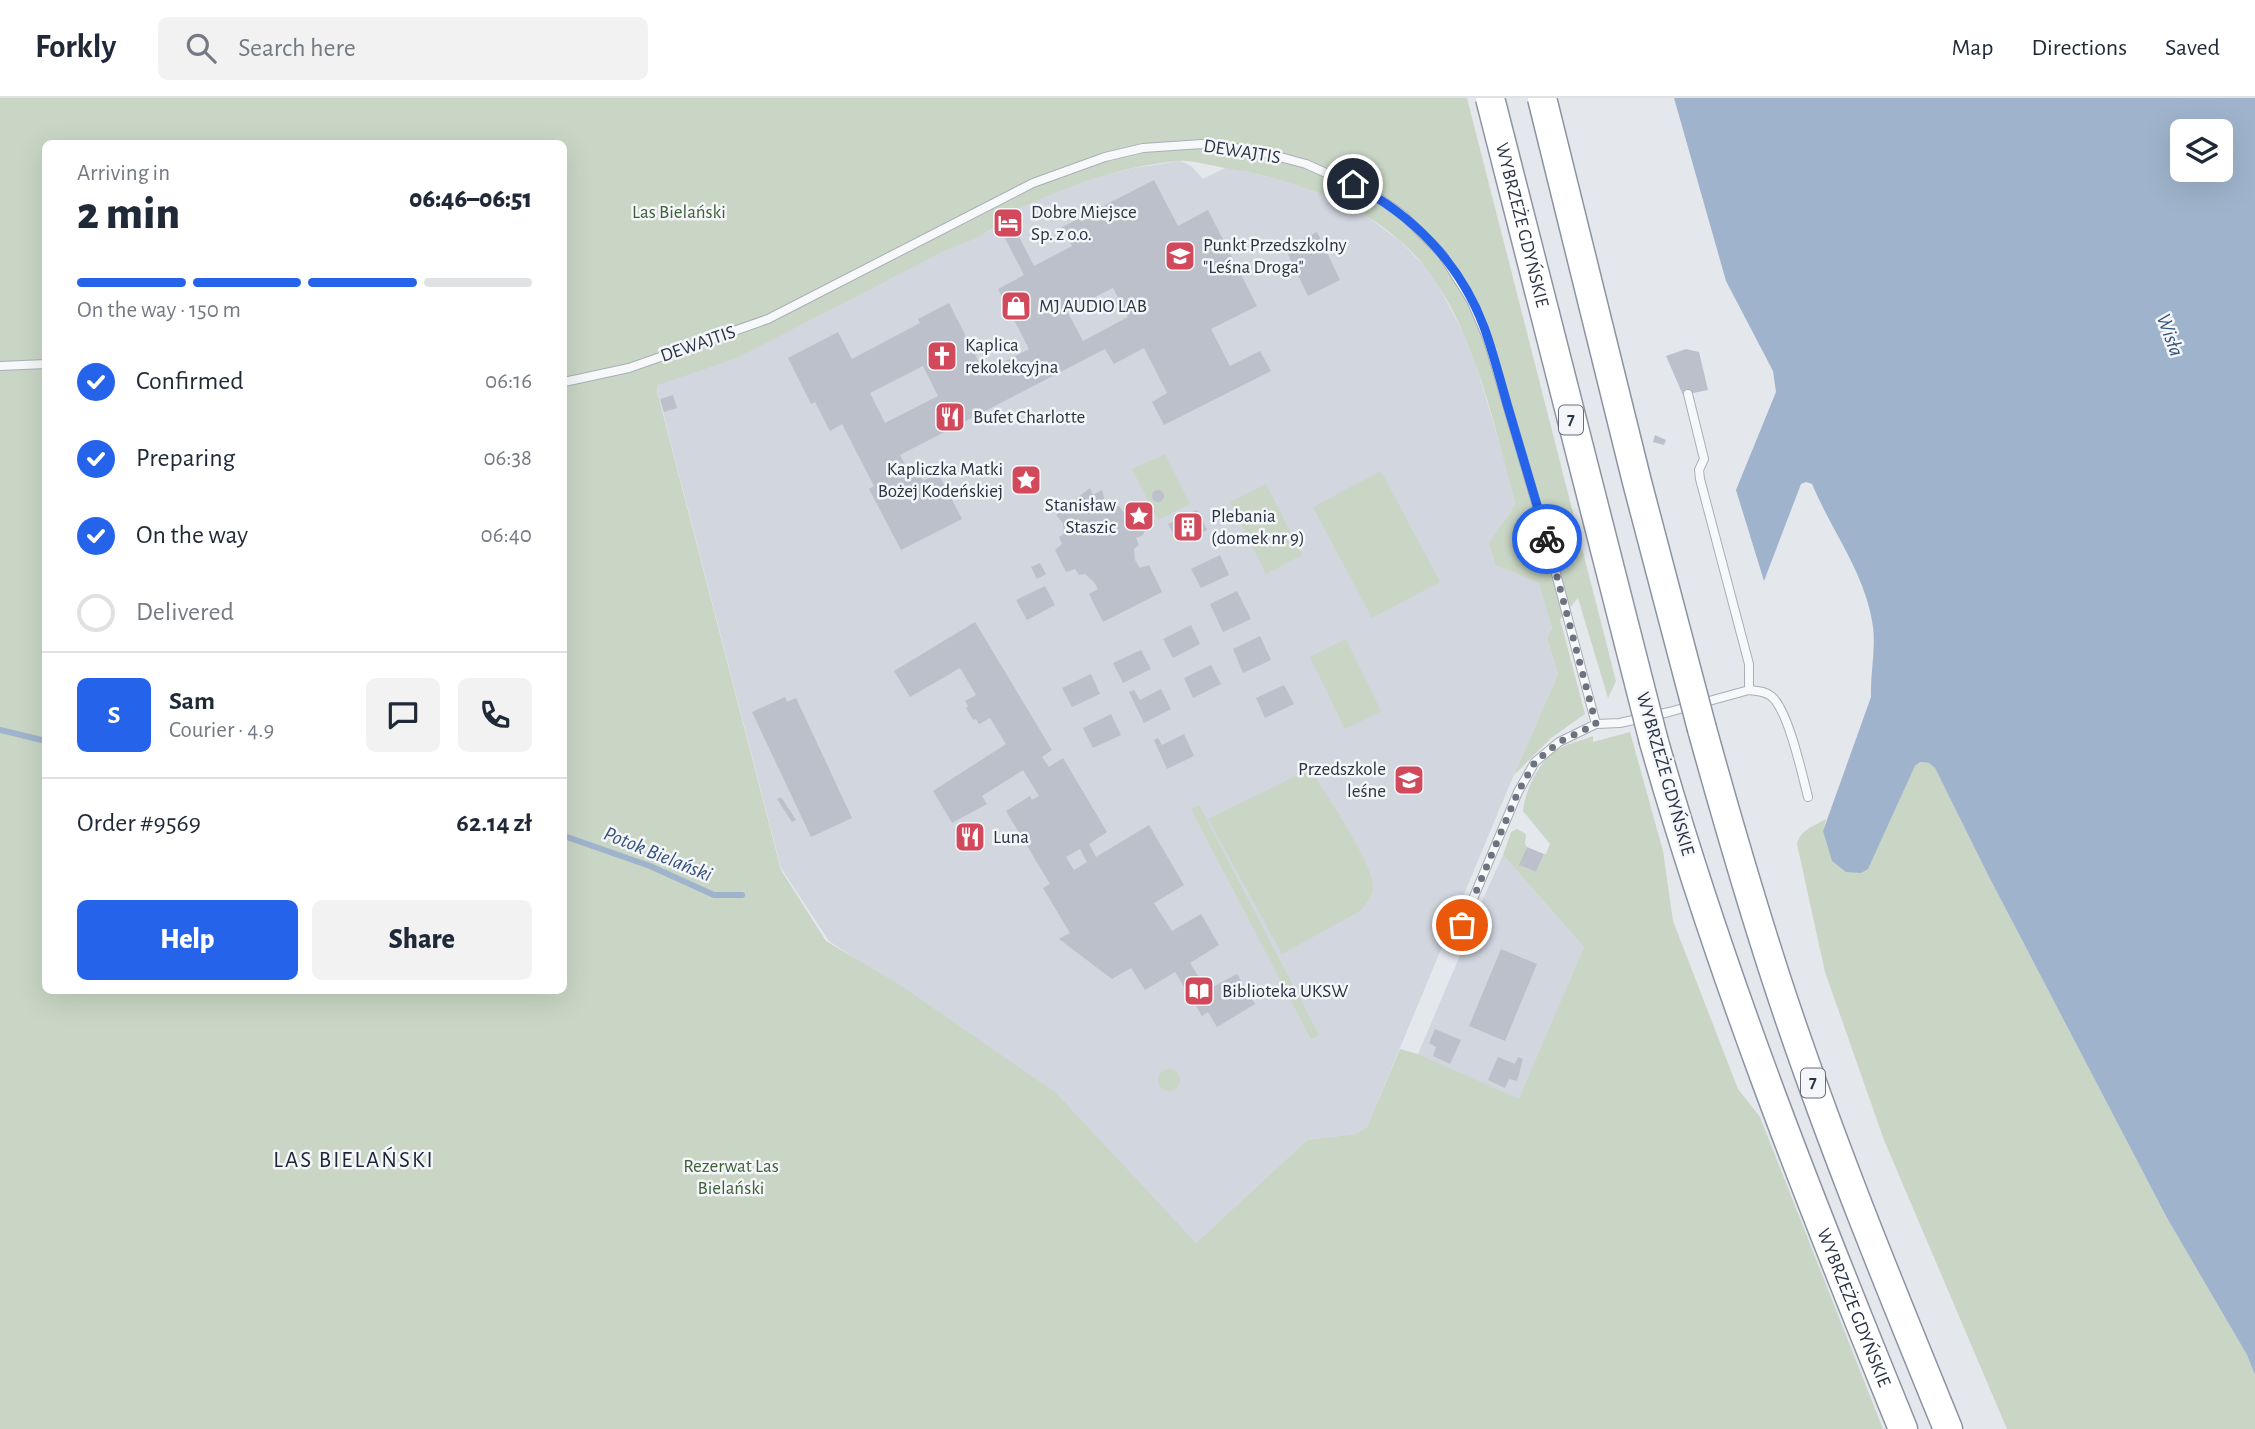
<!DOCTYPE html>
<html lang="en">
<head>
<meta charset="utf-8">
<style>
  body { margin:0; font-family:"Alegreya Sans",sans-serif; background:#f2f2f3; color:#1f2937; height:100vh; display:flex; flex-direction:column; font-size:26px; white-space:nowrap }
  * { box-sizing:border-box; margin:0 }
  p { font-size:23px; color:#747a83 }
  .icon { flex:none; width:38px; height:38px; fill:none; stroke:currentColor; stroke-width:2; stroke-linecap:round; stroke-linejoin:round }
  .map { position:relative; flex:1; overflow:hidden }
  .sheet { position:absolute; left:42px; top:42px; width:525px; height:854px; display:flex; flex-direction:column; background:#fff; border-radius:10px; box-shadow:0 7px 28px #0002 }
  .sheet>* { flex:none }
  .controls { position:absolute; left:2170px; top:21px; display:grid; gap:14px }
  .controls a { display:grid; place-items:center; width:63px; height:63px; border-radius:10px; background:#fff; box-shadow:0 7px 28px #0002; font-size:35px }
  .pin { position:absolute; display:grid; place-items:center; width:60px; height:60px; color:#fff; margin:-30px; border:4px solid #fff; border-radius:50%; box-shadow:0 2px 7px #0007 }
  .courier { position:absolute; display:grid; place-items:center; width:70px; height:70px; margin:-35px; border:5px solid #2563eb; border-radius:50%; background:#fff; color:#222; box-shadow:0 2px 9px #0007 }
  .headline em { font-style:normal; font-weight:800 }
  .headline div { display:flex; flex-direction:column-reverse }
  .headline { display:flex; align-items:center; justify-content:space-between; height:119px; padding:0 35px }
  h1 { font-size:46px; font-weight:800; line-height:52px }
  .bar { display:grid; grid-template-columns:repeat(4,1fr); gap:10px 7px; align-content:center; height:84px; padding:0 35px }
  .bar i { height:9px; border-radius:5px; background:#e0e1e3 }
  .bar .current { background:#2563eb }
  .bar p { grid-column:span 4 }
  .line { display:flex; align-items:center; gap:18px; padding:0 35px; border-top:2px solid #e0e1e3 }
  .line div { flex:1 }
  .round { display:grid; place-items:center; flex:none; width:74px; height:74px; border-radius:10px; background:#f2f2f3 }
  ol { padding:0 35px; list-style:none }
  li { display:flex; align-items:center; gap:21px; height:77px }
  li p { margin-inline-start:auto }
  li .icon { padding:7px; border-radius:50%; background:#2563eb; color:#fff; stroke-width:4 }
  li:last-child { color:#747a83 }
  li i { width:38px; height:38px; border:4px solid #e0e1e3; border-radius:50% }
  .button { display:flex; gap:14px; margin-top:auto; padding:14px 35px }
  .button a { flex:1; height:80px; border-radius:10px; background:#2563eb; color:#fff; font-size:28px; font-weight:800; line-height:80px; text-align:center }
  .button a+a { background:#f2f2f3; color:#1f2937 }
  header { display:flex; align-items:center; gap:42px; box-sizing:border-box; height:98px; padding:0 35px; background:#fff; border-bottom:2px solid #e0e1e3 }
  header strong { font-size:33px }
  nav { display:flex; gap:38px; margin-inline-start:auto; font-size:24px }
  .search { width:490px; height:63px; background:#f2f2f3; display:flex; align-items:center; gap:18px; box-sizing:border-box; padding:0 24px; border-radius:10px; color:#747a83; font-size:26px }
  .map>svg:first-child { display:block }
  .built { fill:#d2d6de }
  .green { fill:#c9d6c5; fill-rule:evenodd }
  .water { fill:#9fb4cc; fill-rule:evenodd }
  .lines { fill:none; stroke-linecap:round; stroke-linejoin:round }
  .stream { stroke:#9fb4cc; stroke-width:6 }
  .building { fill:#bbc0ca; fill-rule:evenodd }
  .lane-casing { stroke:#a9aeb7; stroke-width:10 }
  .highway-casing { stroke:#8b94a3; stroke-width:31 }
  .lane { stroke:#f7f8fa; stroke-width:8 }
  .highway { stroke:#fff; stroke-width:28 }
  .highway-bridge-casing { stroke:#8b94a3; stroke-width:31; stroke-linecap:butt }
  .highway-bridge { stroke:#fff; stroke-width:28 }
  .done { stroke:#6c737f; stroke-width:7; stroke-dasharray:0 12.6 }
  .route { stroke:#2563eb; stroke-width:9 }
  .labels { text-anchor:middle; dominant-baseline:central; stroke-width:5; stroke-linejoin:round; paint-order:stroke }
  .shield { fill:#f4f6f9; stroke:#676e7b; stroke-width:2 }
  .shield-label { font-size:18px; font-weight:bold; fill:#2b3445 }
  .street-label { font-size:19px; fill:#2b3445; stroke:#f4f6f9 }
  .park-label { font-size:19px; fill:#3f6138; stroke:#f4f6f9 }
  .poi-label { font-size:19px; fill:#2b3445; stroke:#f4f6f9; text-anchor:start }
  .water-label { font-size:21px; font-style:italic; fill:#34527a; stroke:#f4f6f9 }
  .quarter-label { font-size:23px; letter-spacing:2px; fill:#1d2536; stroke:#f4f6f9 }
</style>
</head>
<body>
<header>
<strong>Forkly</strong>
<div class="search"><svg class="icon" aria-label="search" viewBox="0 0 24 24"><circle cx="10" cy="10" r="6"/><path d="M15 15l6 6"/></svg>Search here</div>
<nav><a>Map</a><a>Directions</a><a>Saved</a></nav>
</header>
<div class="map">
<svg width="2255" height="1331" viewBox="0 0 2255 1331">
  <rect width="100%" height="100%" fill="#e4e7ec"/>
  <g class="built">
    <path d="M1180 63 1191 68 1203 81 1227 69 1294 85 1327 98 1366 118 1400 143 1433 177 1471 250 1518 407 1497 467 1540 485 1552 528 1547 540 1558 576 1507 693 1367 1029 1356 1036 1307 1042 1195 1146 1054 994 829 843 781 770 657 291 658 287 663 284 734 261 925 162 998 129 994 119 1053 94 1092 80 1134 70Z"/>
    <path d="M1503 757 1584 849 1519 1003 1418 956 1464 848 1475 844 1481 830 1475 818Z"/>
  </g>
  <g class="green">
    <path d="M0 0H1467L1616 583 1608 600 1578 500 1560 521 1585 616 1551 640 1514 677 1558 576 1547 540 1552 529 1539 485 1496 467 1489 445 1516 406C1494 328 1478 245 1432 178 1385 111 1298 81 1220 69 1207 67 1192 62 1179 63 1118 68 1062 90 1007 116L1010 121 976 140 940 155 737 260 658 287 657 293 781 772 826 843 903 889 1056 995 1196 1145 1307 1042 1356 1036 1367 1029 1400 951 1418 956 1519 1001 1584 849 1503 757 1511 734 1517 731 1526 736 1525 746 1527 749 1520 767 1536 774 1544 756H1546L1550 746 1523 713C1525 693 1538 665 1555 653 1565 646 1581 643 1593 638V644L1630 634 1663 753 1673 823 1738 991 1760 1019 1883 1331H0ZM46 46H564V892H46Z"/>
    <path d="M1165 356 1190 406 1158 422 1132 371Z"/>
    <path d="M1381 373 1440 484 1372 520 1313 409Z"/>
    <path d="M1266 386 1302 457 1266 476 1230 404Z"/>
    <path d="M1346 541 1381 613 1345 631 1310 559Z"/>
    <path d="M1920 664 1929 665 1935 670 1987 775 2167 1120 2247 1257 2255 1277V1331H2007L1884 1042 1825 874 1797 746C1800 732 1814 728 1826 721L1823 733 1861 775 1868 770 1915 668Z"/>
    <path d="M1310 671C1323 692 1376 769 1373 790 1372 799 1366 806 1360 813L1282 856 1208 721Z"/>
    <path d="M1199 707 1319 937 1311 941 1191 711Z"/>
    <circle cx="1169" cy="982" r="11"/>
  </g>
  <path class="water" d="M1674 0H2255V1277L2247 1257 2167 1120 1987 775 1935 670 1929 665 1920 664 1915 668 1868 771 1861 775 1846 774 1832 763 1823 733 1871 599C1870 576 1876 552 1873 529 1866 476 1832 434 1812 386L1806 384 1801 386 1764 483 1736 392 1776 294 1773 273 1726 183ZM2182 33H2221V72H2182Z"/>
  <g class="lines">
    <g class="stream">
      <path d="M0 632 46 643"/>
      <path d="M564 738 650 768 714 797H742"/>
    </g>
  </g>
  <g class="building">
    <path d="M1154 82 1178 128 1208 112 1257 208 1211 231 1230 268 1260 253 1271 273 1164 327 1152 304 1167 295 1144 250 1114 266 1105 251 900 357 912 380 919 376 923 383 938 375 962 421 901 452 869 391 874 388 842 326 830 333 815 304 811 306 788 260 838 234 852 261 920 225 918 221 949 205 984 274 1029 251 998 191 1024 177 994 119 1007 115 1034 168 1072 148 1062 129ZM1113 190 1128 219 1083 243 1067 213ZM923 268 938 298 885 325 870 295Z"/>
    <path d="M1317 134 1340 182 1308 198 1285 150Z"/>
    <path d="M1686 251 1699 254 1708 292 1683 297 1666 258Z"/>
    <path d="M673 297 677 310 664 314 660 301Z"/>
    <path d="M1655 337 1666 342 1664 347 1653 344Z"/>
    <path d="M1090 390 1093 397 1102 392 1105 403 1113 410 1119 408 1124 415 1132 413 1144 434 1143 437 1136 440 1139 447 1134 451 1135 462 1140 470 1149 467 1162 494 1103 524 1089 496 1098 491 1094 484 1085 476 1079 477 1075 471 1066 474 1055 452 1062 446 1059 439 1064 436 1063 425 1056 417 1064 412 1062 405 1070 401 1073 403Z"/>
    <circle cx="1158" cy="398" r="6"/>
    <path d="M1197 412 1207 432 1178 445 1168 426Z"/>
    <path d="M1220 457 1229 477 1201 490 1191 471Z"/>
    <path d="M1040 465 1046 476 1037 481 1031 469Z"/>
    <path d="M1045 488 1055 507 1027 522 1016 502Z"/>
    <path d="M1237 493 1251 521 1223 534 1210 506Z"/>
    <path d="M975 524 1052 652 1042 659 1049 669 1063 660 1107 734 1089 746 1096 759 1149 727 1184 787 1154 805 1172 833 1201 816 1219 847 1190 865 1207 892 1237 876 1255 906 1217 929 1208 914 1202 918 1175 874 1145 892 1131 870 1112 881 1059 841 1070 835 1043 790 1050 786 1006 713 1030 698 1032 702 1039 698 1023 672 982 698 987 706 952 725 933 693 1006 646 990 620 979 626 976 621 973 622 966 610 968 608 965 603 976 597 960 570 910 599 894 573ZM1080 751 1087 764 1074 772 1066 759Z"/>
    <path d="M1191 527 1200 546 1173 560 1163 541Z"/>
    <path d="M1260 538 1271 562 1243 575 1233 551Z"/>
    <path d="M1141 552 1151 571 1123 585 1113 565Z"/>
    <path d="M1211 567 1221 586 1193 600 1184 580Z"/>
    <path d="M1091 576 1100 596 1072 609 1062 590Z"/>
    <path d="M1284 587 1294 606 1265 620 1256 600Z"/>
    <path d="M1161 591 1171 611 1144 625 1129 594 1134 592 1140 602Z"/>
    <path d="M785 599 787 604 796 600 852 720 811 739 752 614Z"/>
    <path d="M1111 616 1121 637 1093 650 1083 630Z"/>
    <path d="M1184 636 1194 658 1167 671 1154 642 1158 640 1162 647Z"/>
    <path d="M781 699 796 722 792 724 777 701Z"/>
    <path d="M1527 749 1544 756 1536 774 1519 767Z"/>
    <path d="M1501 851 1537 866 1505 943 1469 928Z"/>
    <path d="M1435 931 1461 942 1450 966 1433 958 1436 949 1429 945Z"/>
    <path d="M1498 959 1515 966 1518 959 1523 961 1517 983 1509 981 1505 990 1488 982Z"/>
  </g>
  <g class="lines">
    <g class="lane-casing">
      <g id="lane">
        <path d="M0 268 46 266"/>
        <path d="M564 284 629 270 768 221 1033 85 1105 59 1143 50 1202 46 1258 53 1306 66 1375 97 1404 118 1442 156 1471 202 1488 242 1547 442 1596 626"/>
        <path d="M1688 296 1704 361 1699 372 1700 381 1749 566V592"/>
        <path d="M1462 827 1518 694 1535 664 1559 644 1596 626 1620 625 1669 614 1749 592C1757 593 1765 593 1771 598 1788 611 1802 676 1808 699"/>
      </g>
    </g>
    <g class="highway-casing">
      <g id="highway">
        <path d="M1702 631C1725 714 1749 797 1776 880 1826 1033 1887 1182 1948 1331"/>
        <path id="s1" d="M1654 644C1721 879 1811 1106 1903 1331"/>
      </g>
    </g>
    <use href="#lane" class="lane"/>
    <use href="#highway" class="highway"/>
    <g class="highway-bridge-casing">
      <g id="highway-bridge">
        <path id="s2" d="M1490 0 1654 644"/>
        <path d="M1542 0 1637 384 1702 631"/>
      </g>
    </g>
    <use href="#highway-bridge" class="highway-bridge"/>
  </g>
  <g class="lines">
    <path class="done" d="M1462 827 1518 694 1535 664 1559 644 1596 626 1547 441"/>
    <path class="route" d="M1353 86C1413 117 1460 165 1484 229 1493 254 1500 281 1507 306 1520 351 1534 396 1547 441"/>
  </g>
  <defs>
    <g id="hotel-square" transform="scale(1.575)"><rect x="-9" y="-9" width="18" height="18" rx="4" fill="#d1495b" stroke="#f4f6f9"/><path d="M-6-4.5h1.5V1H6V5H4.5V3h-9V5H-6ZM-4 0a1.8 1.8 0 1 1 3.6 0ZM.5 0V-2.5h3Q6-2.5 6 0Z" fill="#fff"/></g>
    <g id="school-square" transform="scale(1.575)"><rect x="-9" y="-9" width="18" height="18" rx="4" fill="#d1495b" stroke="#f4f6f9"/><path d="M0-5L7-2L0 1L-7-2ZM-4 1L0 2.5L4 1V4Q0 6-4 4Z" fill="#fff"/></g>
    <g id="shop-square" transform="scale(1.575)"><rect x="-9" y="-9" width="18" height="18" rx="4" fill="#d1495b" stroke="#f4f6f9"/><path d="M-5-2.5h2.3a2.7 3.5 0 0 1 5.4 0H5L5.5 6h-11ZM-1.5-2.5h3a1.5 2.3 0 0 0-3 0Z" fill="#fff"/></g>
    <g id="church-square" transform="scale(1.575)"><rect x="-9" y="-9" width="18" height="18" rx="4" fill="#d1495b" stroke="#f4f6f9"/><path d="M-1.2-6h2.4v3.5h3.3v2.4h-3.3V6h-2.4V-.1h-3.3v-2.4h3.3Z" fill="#fff"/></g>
    <g id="restaurant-square" transform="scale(1.575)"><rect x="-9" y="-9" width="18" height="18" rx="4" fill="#d1495b" stroke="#f4f6f9"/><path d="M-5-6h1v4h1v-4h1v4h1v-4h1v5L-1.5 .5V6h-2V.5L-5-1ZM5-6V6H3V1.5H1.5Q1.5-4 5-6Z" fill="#fff"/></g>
    <g id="sight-square" transform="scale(1.575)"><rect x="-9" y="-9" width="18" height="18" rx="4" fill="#d1495b" stroke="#f4f6f9"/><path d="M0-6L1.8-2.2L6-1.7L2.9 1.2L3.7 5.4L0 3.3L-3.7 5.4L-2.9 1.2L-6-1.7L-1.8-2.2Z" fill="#fff"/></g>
    <g id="building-square" transform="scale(1.575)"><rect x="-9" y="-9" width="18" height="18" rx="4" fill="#d1495b" stroke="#f4f6f9"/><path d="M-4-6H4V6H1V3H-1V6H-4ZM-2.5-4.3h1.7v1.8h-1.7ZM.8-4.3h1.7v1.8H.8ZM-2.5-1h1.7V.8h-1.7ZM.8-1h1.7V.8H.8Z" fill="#fff"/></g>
    <g id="library-square" transform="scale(1.575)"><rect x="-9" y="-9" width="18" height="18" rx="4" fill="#d1495b" stroke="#f4f6f9"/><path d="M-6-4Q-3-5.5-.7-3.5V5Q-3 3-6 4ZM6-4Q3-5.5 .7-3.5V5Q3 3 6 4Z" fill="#fff"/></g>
  </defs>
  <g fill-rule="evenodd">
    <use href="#hotel-square" x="1008" y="125"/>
    <use href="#school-square" x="1180" y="158"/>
    <use href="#shop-square" x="1016" y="208"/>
    <use href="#church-square" x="942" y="258"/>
    <use href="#restaurant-square" x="950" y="319"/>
    <use href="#sight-square" x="1026" y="382"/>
    <use href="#sight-square" x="1139" y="418"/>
    <use href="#building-square" x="1188" y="429"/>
    <use href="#school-square" x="1409" y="682"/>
    <use href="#restaurant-square" x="970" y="739"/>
    <use href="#library-square" x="1199" y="893"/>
  </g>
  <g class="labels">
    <g class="shield">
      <rect x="1559" y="307.5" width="24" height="29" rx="5"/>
      <rect x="1801" y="970.5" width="24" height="29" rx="5"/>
    </g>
    <g class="shield-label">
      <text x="1571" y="322">7</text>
      <text x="1813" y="985">7</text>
    </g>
    <g class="street-label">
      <text transform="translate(1242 54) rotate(9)">DEWAJTIS</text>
      <text stroke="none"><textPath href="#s2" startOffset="131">WYBRZEŻE GDYŃSKIE</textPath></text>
      <text transform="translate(698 246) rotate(-19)">DEWAJTIS</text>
      <text transform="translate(1665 676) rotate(74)">WYBRZEŻE GDYŃSKIE</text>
      <text stroke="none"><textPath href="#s1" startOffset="600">WYBRZEŻE GDYŃSKIE</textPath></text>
    </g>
    <g class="park-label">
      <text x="679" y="114">Las Bielański</text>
      <text x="731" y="1068">Rezerwat Las<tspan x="731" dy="22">Bielański</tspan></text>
    </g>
    <g class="poi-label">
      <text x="1031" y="114">Dobre Miejsce<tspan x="1031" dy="22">Sp. z o.o.</tspan></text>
      <text x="1203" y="147">Punkt Przedszkolny<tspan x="1203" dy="22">"Leśna Droga"</tspan></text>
      <text x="1039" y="208">MJ AUDIO LAB</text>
      <text x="965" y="247">Kaplica<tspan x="965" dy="22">rekolekcyjna</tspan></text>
      <text x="973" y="319">Bufet Charlotte</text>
      <text x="1003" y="371" text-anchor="end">Kapliczka Matki<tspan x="1003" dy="22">Bożej Kodeńskiej</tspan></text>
      <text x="1116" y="407" text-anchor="end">Stanisław<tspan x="1116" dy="22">Staszic</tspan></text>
      <text x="1211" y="418">Plebania<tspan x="1211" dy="22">(domek nr 9)</tspan></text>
      <text x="1386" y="671" text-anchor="end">Przedszkole<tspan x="1386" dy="22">leśne</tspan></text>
      <text x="993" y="739">Luna</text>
      <text x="1222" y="893">Biblioteka UKSW</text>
    </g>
    <g class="water-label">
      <text transform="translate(2170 237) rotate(70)">Wisła</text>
      <text transform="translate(658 756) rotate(22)">Potok Bielański</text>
    </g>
    <g class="quarter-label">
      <text x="354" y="1062">LAS BIELAŃSKI</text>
    </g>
  </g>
</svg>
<div class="controls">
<a><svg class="icon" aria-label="layers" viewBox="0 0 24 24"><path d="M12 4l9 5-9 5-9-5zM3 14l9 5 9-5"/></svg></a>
</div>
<div class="pin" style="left:1462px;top:827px;background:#ea580c"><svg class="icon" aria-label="bag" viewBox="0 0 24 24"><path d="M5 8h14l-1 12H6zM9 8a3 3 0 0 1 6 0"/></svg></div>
<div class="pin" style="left:1353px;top:86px;background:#1f2937"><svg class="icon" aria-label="home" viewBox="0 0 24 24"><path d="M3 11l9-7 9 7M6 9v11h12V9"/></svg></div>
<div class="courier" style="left:1547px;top:441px"><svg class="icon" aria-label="bike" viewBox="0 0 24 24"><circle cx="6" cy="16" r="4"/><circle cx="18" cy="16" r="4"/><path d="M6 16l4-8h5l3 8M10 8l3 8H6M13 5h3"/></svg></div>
<section class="sheet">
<div class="headline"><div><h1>2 min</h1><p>Arriving in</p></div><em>06:46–06:51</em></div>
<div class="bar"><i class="current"></i><i class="current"></i><i class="current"></i><i></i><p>On the way · 150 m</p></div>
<ol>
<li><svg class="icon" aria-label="check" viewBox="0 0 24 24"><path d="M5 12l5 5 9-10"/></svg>Confirmed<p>06:16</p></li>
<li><svg class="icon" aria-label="check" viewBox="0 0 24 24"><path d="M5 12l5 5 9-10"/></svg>Preparing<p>06:38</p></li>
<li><svg class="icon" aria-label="check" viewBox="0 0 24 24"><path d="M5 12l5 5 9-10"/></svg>On the way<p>06:40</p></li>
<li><i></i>Delivered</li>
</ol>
<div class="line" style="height:126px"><b class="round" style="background:#2563eb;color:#fff">S</b><div><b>Sam</b><p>Courier · 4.9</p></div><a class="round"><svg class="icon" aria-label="chat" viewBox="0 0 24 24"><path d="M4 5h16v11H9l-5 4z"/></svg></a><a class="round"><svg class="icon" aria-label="phone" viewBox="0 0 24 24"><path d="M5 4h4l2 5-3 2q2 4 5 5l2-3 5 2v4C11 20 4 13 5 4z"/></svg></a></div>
<div class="line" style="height:91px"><div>Order #9569</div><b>62.14 zł</b></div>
<div class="button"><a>Help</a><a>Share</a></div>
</section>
</div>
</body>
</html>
